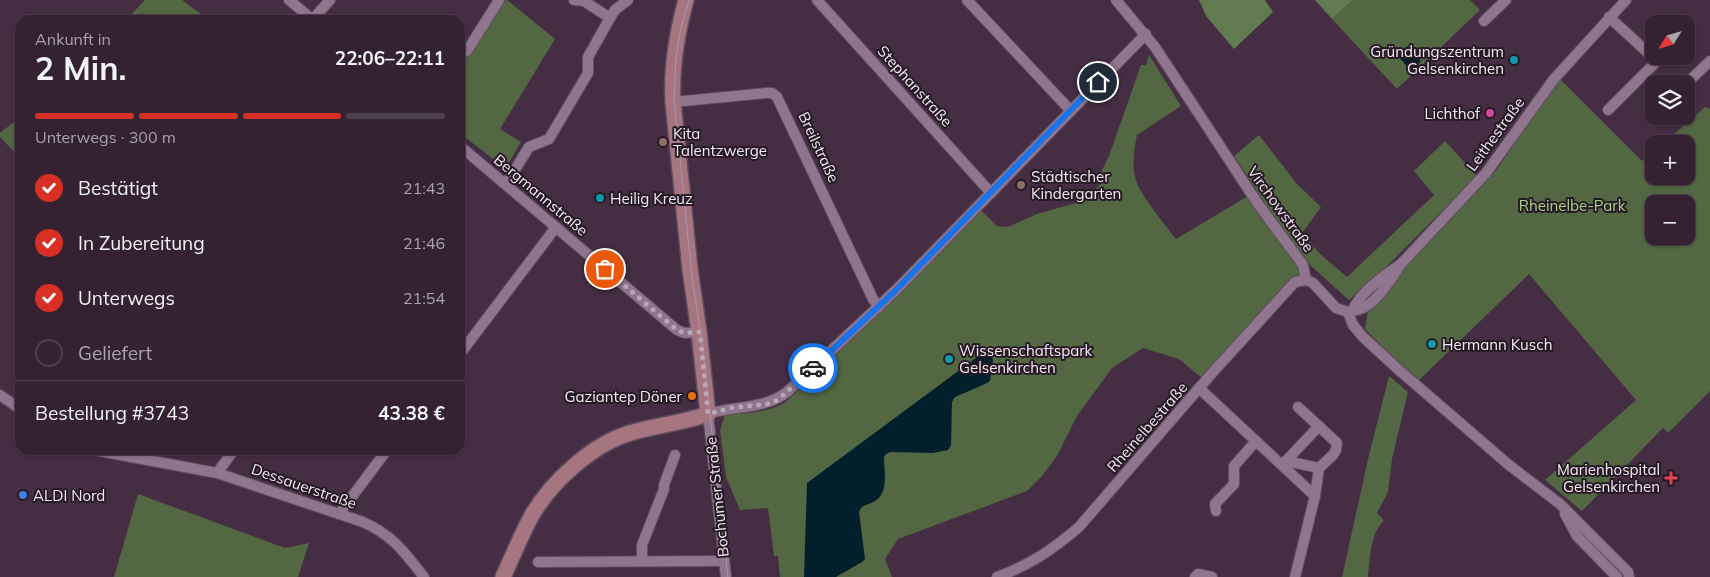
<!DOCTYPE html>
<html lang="de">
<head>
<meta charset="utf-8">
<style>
  body { margin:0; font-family:Mulish,sans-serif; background:#3f2f3e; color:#f1f3f6; height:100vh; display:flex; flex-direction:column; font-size:19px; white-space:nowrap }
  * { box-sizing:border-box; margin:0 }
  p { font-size:16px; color:#a9a4ac }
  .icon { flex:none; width:28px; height:28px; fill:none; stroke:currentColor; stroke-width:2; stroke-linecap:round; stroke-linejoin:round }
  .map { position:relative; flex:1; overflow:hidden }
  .sheet { position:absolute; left:15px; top:15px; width:450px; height:440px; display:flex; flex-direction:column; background:#342232; border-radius:15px; box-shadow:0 1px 4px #0004,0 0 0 1px #4e3f4d }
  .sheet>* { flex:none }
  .needle { width:32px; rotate:233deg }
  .buttons { position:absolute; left:1645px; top:15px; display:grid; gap:10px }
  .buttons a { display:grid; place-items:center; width:50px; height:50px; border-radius:10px; background:#342232; box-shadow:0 1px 4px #0004,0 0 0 1px #4e3f4d; font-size:25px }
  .pin { position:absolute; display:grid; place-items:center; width:42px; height:42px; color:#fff; margin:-21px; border:2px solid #fff; border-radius:50%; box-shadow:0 1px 5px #0007 }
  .courier { position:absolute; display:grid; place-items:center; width:50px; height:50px; margin:-25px; border:4px solid #1a73e8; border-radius:50%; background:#fff; color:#222; box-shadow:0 1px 6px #0007 }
  .summary em { font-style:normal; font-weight:700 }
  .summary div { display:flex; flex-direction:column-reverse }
  .summary { display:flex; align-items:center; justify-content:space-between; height:85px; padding:0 20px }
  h1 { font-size:32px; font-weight:700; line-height:38px }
  .bar { display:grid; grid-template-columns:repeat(4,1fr); gap:8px 5px; align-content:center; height:60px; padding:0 20px }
  .bar i { height:6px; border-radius:4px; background:#4e3f4d }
  .bar .active { background:#d93025 }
  .bar p { grid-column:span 4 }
  .line { display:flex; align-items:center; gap:12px; padding:0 20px; border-top:1px solid #4e3f4d }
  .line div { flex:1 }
  ol { padding:0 20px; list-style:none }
  li { display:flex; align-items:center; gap:15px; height:55px }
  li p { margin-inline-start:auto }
  li .icon { padding:5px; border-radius:50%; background:#d93025; color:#fff; stroke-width:4 }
  li:last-child { color:#a9a4ac }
  li i { width:28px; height:28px; border:2px solid #4e3f4d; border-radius:50% }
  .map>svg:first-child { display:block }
  .green { fill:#536743; fill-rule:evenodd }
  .forest { fill:#627a4f }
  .water { fill:#01202b }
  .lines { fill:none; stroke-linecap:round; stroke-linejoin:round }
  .street-casing { stroke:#604c5f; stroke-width:12 }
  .secondary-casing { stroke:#604c5f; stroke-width:18 }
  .street { stroke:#8f758d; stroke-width:10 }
  .secondary { stroke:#a57680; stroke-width:15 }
  .tram { stroke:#aa97a9; stroke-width:1 }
  .done { stroke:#b9a8b8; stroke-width:5; stroke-dasharray:0 9 }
  .route { stroke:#1a73e8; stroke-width:6 }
  .culture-dot { fill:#0f9aa8; stroke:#251a24; stroke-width:2 }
  .hotel-dot { fill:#d1479c; stroke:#251a24; stroke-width:2 }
  .education-dot { fill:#8d6e63; stroke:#251a24; stroke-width:2 }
  .food-dot { fill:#e8710a; stroke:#251a24; stroke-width:2 }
  .health-dot { fill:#e0444e; stroke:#251a24; stroke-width:2 }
  .shop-dot { fill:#3f7fe0; stroke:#251a24; stroke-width:2 }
  .labels { text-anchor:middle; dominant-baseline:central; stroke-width:4; stroke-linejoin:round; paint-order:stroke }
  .poi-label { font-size:15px; fill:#f8e9f7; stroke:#251a24; text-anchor:start }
  .street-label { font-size:15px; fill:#f8e9f7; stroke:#251a24 }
  .park-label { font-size:15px; fill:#acd18d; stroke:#251a24 }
</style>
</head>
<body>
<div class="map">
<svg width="1710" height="577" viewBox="0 0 1710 577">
  <rect width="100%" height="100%" fill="#452e43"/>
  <g class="green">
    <path d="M145 0H182L209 20H126Z"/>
    <path d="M504 0H507L555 39 500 129 521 142 507 166 503 167 460 133V67Z"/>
    <path d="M1353 0H1470L1480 10 1397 89 1332 19Z"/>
    <path d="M1149 55 1181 106 1137 135C1134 149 1132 163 1135 177 1137 191 1166 226 1176 239L1250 195 1293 252 1302 276 1202 378 1179 359 1143 348 1112 368 1077 416 1057 456 1042 476 1027 491 898 539 885 559 892 577H780L778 556H774L768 508 740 510 726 477 720 430 725 415C746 413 768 413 786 402L979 208 997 226 1002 227 1010 226 1037 214 1076 203 1090 197 1102 182V170L1109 156 1141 65H1146Z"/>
    <path d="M1558 77 1642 161 1654 152V176H1686V144H1663L1705 107 1710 109V391L1668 433 1663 428 1582 511 1545 480 1636 400 1529 274 1417 382 1365 329 1368 311 1401 272 1498 168ZM1654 204H1686V236H1654Z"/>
    <path d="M20 117V158L0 137V133Z"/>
    <path d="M1259 135 1297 184 1321 207 1302 233 1319 253 1347 277 1434 195 1414 171 1445 141 1477 176 1387 266 1349 300 1311 266 1266 205 1234 156Z"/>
    <path d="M1389 376 1408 392 1392 459 1388 492 1377 513 1384 520C1370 534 1370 559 1368 577H1342L1369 455Z"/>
    <path d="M138 494 285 548 309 543 298 577H114Z"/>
  </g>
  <g class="forest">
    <path d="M1199 0H1265L1273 12 1234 49 1206 16Z"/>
    <path d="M1315 0H1353L1332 19Z"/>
  </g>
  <g class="water">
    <path d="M1407 46 1421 61 1411 71 1397 55Z"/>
    <path d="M988 349 993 360 990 381 985 384 955 397 952 402 951 445 948 450 933 453 890 452 886 454 884 457C884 473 890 496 871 503 866 505 861 506 859 512L865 559 862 562 836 577H804L807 483Z"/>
  </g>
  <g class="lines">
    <g class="street-casing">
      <g id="street">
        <path d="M289 0 313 20"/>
        <path d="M574 0 584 1 610 18"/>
        <path d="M817 0 991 193"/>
        <path d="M967 0 1071 111"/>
        <path d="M1116 0 1155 47 1258 204 1303 265 1306 280"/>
        <path d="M312 20 330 0"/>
        <path d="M1484 21 1506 0"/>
        <path d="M460 53 467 51 499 0"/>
        <path d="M1686 84 1710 61"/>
        <path d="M673 102 766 93H772L777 97 873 299 879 307"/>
        <path d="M1608 110 1657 61 1609 17"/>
        <path d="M460 146 677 330 685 333 699 332"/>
        <path d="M506 184 529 147 549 139 588 73V57L610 18 615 10 628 0"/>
        <path d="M1353 310C1359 293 1386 274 1401 264L1486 173 1554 79 1626 0"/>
        <path d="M1348 312 1353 325 1363 337 1400 371 1509 465 1560 504 1628 572 1629 577"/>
        <path d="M1349 312C1354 310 1360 310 1365 307 1377 300 1392 279 1399 267"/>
        <path d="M460 354 556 227"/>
        <path d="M1199 388 1315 496"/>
        <path d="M0 395 20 409"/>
        <path d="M94 450 217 473 363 522C394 536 404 552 424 577"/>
        <path d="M1286 461 1319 426"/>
        <path d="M1282 465 1286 461 1319 468"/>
        <path d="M217 473 234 450"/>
        <path d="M1216 511 1215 504 1234 484V466L1256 441"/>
        <path d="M339 514 387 450"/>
        <path d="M1565 514 1577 536 1617 577"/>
        <path d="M642 561V545L664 489V485L675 455"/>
        <path d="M538 562 724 561"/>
        <path d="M726 577 708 414C735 405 764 410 787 392L896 290 1146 34"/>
        <path d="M997 577C1030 565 1052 550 1079 527L1213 372 1295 282 1306 280 1313 283 1336 308 1348 312"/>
        <path d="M1195 577 1198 574 1212 577"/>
        <path d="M1295 577 1315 496 1319 468 1333 455 1336 450 1337 443 1298 407"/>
      </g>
    </g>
    <g class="secondary-casing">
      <path id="secondary" d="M503 577C513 556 521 535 532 515 552 481 593 444 630 433 656 425 683 423 708 414L699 332 690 269 673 102C671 68 677 33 686 0"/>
    </g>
    <use href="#street" class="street"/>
    <use href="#secondary" class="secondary"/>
    <path class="tram" d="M689 0 681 28 676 57 674 99 692 277 702 342 728 577"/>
  </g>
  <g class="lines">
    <path class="done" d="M605 269 677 330 684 333 700 332 708 414 730 408 767 404 778 400 813 368"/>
    <path class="route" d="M813 368 896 290 1098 82"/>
  </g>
  <g class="culture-dot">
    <circle cx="1514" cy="60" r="5"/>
    <circle cx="600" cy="198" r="5"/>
    <circle cx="1432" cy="344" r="5"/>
    <circle cx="949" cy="359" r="5"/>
  </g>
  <circle class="hotel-dot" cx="1490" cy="113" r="5"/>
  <g class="education-dot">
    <circle cx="663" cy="142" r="5"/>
    <circle cx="1021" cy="185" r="5"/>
  </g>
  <circle class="food-dot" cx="692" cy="396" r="5"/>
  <path class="health-dot" d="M1668.5 470.5h5v5h5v5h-5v5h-5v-5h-5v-5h5z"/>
  <circle class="shop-dot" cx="23" cy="495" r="5"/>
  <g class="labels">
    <g class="poi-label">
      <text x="1504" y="51" text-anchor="end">Gründungszentrum<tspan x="1504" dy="17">Gelsenkirchen</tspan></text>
      <text x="1480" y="113" text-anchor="end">Lichthof</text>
      <text x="673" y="133">Kita<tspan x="673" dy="17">Talentzwerge</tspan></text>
      <text x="1031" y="176">Städtischer<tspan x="1031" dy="17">Kindergarten</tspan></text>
      <text x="610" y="198">Heilig Kreuz</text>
      <text x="1442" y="344">Hermann Kusch</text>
      <text x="959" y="350">Wissenschaftspark<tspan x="959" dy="17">Gelsenkirchen</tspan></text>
      <text x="682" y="396" text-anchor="end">Gaziantep Döner</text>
      <text x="1660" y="469" text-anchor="end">Marienhospital<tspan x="1660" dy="17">Gelsenkirchen</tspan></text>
      <text x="33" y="495">ALDI Nord</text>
    </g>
    <g class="street-label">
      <text transform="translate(915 86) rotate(48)">Stephanstraße</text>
      <text transform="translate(1495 134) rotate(-54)">Leithestraße</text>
      <text transform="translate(819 147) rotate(65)">Breilstraße</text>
      <text transform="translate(541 195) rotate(40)">Bergmannstraße</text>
      <text transform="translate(1281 209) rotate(54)">Virchowstraße</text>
      <text transform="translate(1147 427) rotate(-49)">Rheinelbestraße</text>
      <text transform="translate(304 486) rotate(19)">Dessauerstraße</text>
      <text transform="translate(717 497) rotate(-96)">Bochumer Straße</text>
    </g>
    <g class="park-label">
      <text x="1572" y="205">Rheinelbe-Park</text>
    </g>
  </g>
</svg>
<div class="buttons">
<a><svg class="needle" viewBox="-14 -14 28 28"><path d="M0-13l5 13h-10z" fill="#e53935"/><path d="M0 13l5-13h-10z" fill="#a9a4ac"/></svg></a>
<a><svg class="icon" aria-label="layers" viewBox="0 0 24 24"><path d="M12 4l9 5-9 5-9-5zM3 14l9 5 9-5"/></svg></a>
<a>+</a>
<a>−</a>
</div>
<div class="pin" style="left:605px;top:269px;background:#ea580c"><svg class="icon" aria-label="bag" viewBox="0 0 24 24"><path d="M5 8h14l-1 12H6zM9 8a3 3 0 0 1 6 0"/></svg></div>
<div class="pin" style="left:1098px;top:82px;background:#1f2937"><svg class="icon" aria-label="home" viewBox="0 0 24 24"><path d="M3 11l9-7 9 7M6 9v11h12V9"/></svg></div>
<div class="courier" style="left:813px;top:368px"><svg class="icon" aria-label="car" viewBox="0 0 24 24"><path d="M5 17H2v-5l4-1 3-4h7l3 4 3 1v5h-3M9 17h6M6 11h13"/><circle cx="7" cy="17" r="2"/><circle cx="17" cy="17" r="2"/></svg></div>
<section class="sheet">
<div class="summary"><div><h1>2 Min.</h1><p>Ankunft in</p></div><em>22:06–22:11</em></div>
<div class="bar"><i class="active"></i><i class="active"></i><i class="active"></i><i></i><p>Unterwegs · 300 m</p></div>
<ol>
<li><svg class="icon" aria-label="check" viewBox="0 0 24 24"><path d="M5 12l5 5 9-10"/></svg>Bestätigt<p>21:43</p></li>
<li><svg class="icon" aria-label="check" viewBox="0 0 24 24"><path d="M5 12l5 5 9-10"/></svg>In Zubereitung<p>21:46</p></li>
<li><svg class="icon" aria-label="check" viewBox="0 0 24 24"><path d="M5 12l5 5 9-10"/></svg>Unterwegs<p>21:54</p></li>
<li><i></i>Geliefert</li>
</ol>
<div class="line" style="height:65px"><div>Bestellung #3743</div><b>43.38 €</b></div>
</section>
</div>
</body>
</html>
